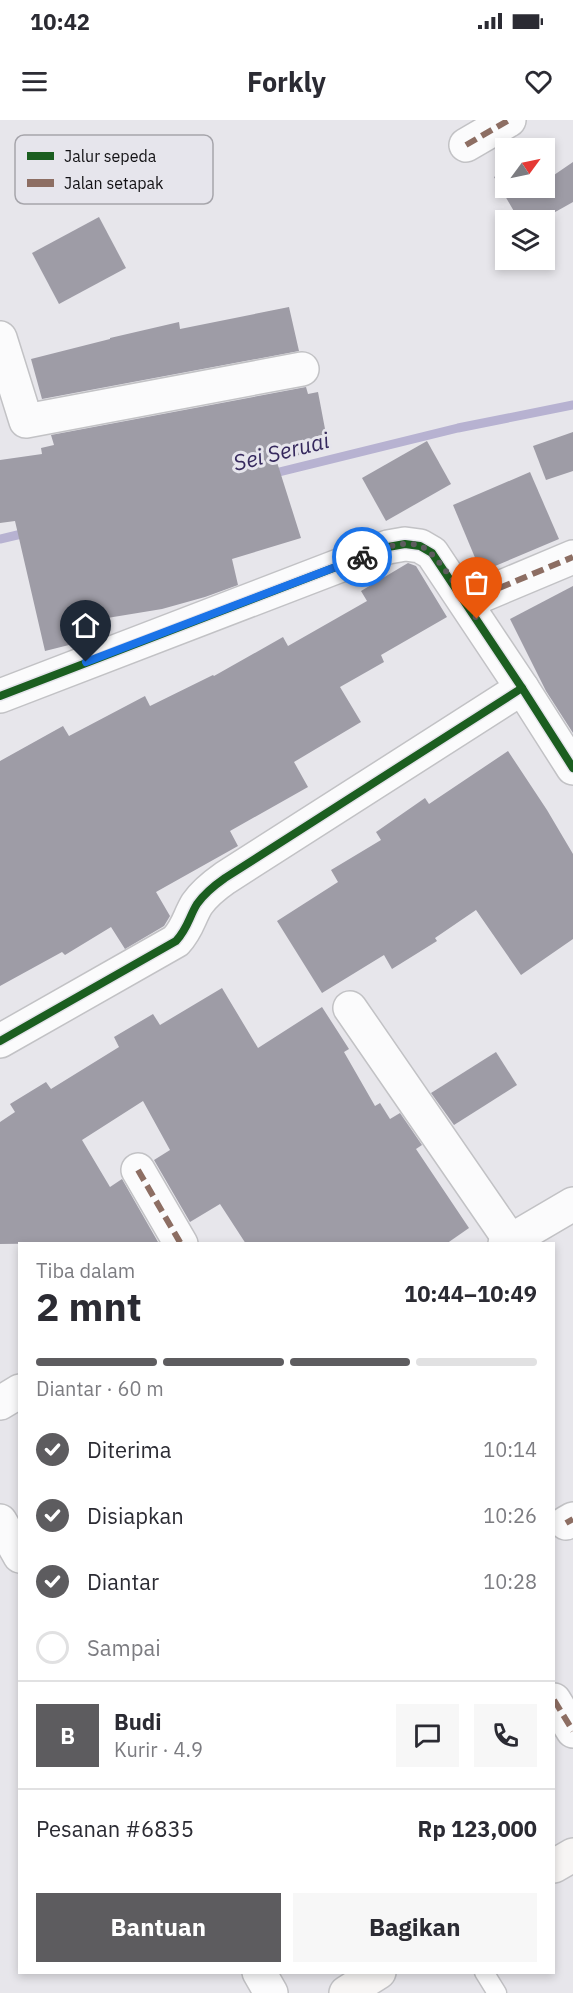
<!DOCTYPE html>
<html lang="id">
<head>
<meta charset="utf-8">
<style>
  body { margin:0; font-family:"IBM Plex Sans",sans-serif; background:#f7f7f7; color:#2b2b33; height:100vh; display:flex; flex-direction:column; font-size:22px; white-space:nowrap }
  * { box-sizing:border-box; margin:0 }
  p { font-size:20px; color:#7c7c81 }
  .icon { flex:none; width:33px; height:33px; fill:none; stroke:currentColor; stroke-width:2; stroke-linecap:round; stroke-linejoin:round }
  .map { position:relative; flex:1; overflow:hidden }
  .side { position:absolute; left:18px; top:1122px; width:537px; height:732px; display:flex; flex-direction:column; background:#fff; border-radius:0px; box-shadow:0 3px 9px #0003 }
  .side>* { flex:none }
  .needle { width:39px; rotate:57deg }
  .fabs { position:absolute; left:495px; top:18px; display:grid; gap:12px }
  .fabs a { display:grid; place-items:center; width:60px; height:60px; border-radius:0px; background:#fff; box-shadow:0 3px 9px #0003; font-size:30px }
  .pin { position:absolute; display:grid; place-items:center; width:51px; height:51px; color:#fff; margin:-62px -26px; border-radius:50% 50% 50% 0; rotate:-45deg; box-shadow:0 0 6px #0007 }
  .pin .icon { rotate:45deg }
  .courier { position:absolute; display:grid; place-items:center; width:60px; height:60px; margin:-30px; border:4px solid #1a73e8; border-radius:50%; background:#fff; color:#222; box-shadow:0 2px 8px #0007 }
  .head em { font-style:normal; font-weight:800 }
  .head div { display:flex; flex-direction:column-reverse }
  .head { display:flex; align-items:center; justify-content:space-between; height:102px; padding:0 18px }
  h1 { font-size:39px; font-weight:800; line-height:45px }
  .bar { display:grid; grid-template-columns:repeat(4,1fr); gap:9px 6px; align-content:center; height:72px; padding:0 18px }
  .bar i { height:8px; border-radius:4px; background:#e1e1e2 }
  .bar .current { background:#5d5c5f }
  .bar p { grid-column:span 4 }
  .line { display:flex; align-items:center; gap:15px; padding:0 18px; border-top:2px solid #e1e1e2 }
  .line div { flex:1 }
  .round { display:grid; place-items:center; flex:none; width:63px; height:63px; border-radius:0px; background:#f7f7f7 }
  ol { padding:0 18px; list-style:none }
  li { display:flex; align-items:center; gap:18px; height:66px }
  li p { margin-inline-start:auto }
  li .icon { padding:6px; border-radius:50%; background:#5d5c5f; color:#fff; stroke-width:4 }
  li:last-child { color:#7c7c81 }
  li i { width:33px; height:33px; border:3px solid #e1e1e2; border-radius:50% }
  .primary-button { display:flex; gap:12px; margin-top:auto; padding:12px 18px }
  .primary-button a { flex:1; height:69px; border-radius:0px; background:#5d5c5f; color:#fff; font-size:24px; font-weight:800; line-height:69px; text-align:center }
  .primary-button a+a { background:#f7f7f7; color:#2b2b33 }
  .status { display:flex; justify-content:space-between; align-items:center; height:42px; padding:0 30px; background:#fff; direction:ltr }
  .status svg { height:16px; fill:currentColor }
  header { display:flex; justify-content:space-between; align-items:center; height:78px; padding:0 18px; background:#fff; font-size:27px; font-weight:800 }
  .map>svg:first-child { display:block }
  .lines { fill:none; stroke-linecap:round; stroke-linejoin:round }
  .stream { stroke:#b7b2d1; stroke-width:9 }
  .building { fill:#9e9ca6 }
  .lane-casing { stroke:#c2c2c5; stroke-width:21 }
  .street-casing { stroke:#c2c2c5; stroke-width:36 }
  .secondary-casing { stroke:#c2c2c5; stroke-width:36 }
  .lane { stroke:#fbfbfc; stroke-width:18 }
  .street { stroke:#fbfbfc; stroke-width:33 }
  .secondary { stroke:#f7f5f4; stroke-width:33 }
  .quiet { stroke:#8d6e63; stroke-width:6; stroke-dasharray:12 6; stroke-linecap:butt }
  .cycleway-casing { stroke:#e6e5ec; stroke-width:11 }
  .cycleway { stroke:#1b5e20; stroke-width:8 }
  .done { stroke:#5d5c5f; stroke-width:6; stroke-dasharray:0 10.8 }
  .route { stroke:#1a73e8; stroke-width:8 }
  .labels { text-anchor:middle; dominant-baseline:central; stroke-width:6; stroke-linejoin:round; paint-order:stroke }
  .water-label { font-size:22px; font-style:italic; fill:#35285d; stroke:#e6e5ec }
  .key { fill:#e6e5ec; stroke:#a6a5ab; stroke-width:1.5 }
  .key-label { font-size:16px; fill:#121114 }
</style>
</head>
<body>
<div class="status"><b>10:42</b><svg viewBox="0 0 49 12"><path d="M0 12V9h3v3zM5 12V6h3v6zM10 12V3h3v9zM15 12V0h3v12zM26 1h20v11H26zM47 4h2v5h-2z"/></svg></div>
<header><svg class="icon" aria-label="menu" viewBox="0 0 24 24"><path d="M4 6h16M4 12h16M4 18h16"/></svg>Forkly<svg class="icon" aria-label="heart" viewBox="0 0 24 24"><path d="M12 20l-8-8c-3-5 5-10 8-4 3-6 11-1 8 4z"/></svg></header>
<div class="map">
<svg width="573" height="1873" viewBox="0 0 573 1873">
  <rect width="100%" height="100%" fill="#e7e6eb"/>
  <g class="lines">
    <g class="stream">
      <path d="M271 354 458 308 573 285"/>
      <path d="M0 419 30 412"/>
    </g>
  </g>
  <g class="building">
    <path d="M544 39 554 55 573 42V82L541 100H519L494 57 506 50V68H544Z"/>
    <path d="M99 97 126 148 59 184 32 133Z"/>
    <path d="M289 187 299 231 42 279 31 239 110 219V218L179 202 180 209Z"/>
    <path d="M306 267 308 274 318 272 329 330 276 339 301 418 232 439 238 465 205 477 162 489 89 501 93 519 45 531 15 401 0 403V340L42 334 41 328 54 325 51 315Z"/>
    <path d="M573 312V351L546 360 533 326Z"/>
    <path d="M427 321 451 364 386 401 362 358Z"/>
    <path d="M530 352 559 419 481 452 453 385Z"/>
    <path d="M408 443 416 446 447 497 381 535 384 542 340 567 361 602 294 642 308 667 230 711 238 726 156 772 170 796 164 806 125 829 111 807 65 835 62 832 0 866V641L63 606 69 616 145 576 150 586 213 555 214 556 283 517 288 526 367 481 361 471Z"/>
    <path d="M573 466V613L546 571 510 499Z"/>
    <path d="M508 631 547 690 573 734V819L521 855 476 790 435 818 437 821 392 849 384 835 322 873 277 801 338 762 331 750 381 720 376 712 425 678 429 684Z"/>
    <path d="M222 868 258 928 322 887 349 929 344 932 375 986 380 983 390 999 400 993 422 1025 416 1029 469 1108 446 1124H246L220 1084 190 1102 154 1040 170 1030 143 981 82 1020 110 1067 122 1059 158 1122 0 1124V1002L15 992 10 984 46 962 51 969 119 927 114 917 153 894 160 905Z"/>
    <path d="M496 932 517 965 454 1005 431 973Z"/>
  </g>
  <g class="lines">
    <g class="lane-casing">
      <path id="lane" d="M484 1852 497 1873"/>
    </g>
    <g class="street-casing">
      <g id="street">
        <path d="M466 25 509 0"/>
        <path d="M0 218 26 301 302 249"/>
        <path d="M466 482 573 437"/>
        <path d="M0 576 388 427 405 424 420 426 432 433 522 568 573 648"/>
        <path d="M350 888 510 1120"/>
        <path d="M0 921 176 821C188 808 189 797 197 784 204 774 215 765 225 758L522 568"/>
        <path d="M138 1050 181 1124"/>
        <path d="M505 1124 573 1084"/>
        <path d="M0 1283 20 1271"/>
        <path d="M0 1401 20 1436"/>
        <path d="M566 1403 573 1399"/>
        <path d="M554 1580 573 1611"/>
        <path d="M259 1852 271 1873"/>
      </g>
    </g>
    <g class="secondary-casing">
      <g id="secondary">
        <path d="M554 1746 573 1735"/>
        <path d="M346 1873 379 1852"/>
      </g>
    </g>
    <use href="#lane" class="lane"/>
    <use href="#street" class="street"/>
    <use href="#secondary" class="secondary"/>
    <g class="quiet">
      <path d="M466 25 509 0"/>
      <path d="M466 482 573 437"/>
      <path d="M138 1050 181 1124"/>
      <path d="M566 1403 573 1399"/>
      <path d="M554 1580 573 1611"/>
    </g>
    <g class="cycleway-casing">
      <g id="cycleway">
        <path d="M0 576 388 427 405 424 420 426 432 433 522 568 573 648"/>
        <path d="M0 921 176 821C188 808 189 797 197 784 204 774 215 765 225 758L522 568"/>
      </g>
    </g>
    <use href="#cycleway" class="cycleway"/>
  </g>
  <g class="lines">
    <path class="done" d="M362 437C380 430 401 419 420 426 438 432 466 482 477 499"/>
    <path class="route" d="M86 542 362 437"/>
  </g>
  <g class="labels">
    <g class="water-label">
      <text transform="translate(281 331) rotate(-14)">Sei Seruai</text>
    </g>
  </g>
  <rect x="15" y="15" width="198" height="69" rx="9" class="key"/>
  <rect x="27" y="32" width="27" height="8" fill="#1b5e20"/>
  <rect x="27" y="59" width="27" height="8" fill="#8d6e63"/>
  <g class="key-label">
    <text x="64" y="42">Jalur sepeda</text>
    <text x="64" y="69">Jalan setapak</text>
  </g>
</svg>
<div class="fabs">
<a><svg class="needle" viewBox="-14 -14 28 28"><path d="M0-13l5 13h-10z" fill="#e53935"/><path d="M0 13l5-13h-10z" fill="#7c7c81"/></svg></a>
<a><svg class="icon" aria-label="layers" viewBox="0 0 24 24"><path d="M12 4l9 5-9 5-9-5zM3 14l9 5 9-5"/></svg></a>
</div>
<div class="pin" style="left:477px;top:499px;background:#ea580c"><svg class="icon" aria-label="bag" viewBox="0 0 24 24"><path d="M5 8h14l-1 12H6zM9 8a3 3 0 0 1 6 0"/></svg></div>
<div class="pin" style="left:86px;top:542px;background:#1f2937"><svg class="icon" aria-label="home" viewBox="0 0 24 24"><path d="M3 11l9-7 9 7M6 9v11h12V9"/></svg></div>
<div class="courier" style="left:362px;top:437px"><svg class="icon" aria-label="bike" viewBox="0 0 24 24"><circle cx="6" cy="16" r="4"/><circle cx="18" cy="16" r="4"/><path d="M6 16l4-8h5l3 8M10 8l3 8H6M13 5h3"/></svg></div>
<section class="side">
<div class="head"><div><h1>2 mnt</h1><p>Tiba dalam</p></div><em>10:44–10:49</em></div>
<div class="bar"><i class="current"></i><i class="current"></i><i class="current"></i><i></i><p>Diantar · 60 m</p></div>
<ol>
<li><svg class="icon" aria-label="check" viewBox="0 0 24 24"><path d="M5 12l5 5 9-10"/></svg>Diterima<p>10:14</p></li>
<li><svg class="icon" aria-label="check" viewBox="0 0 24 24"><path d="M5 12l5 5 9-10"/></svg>Disiapkan<p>10:26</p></li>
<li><svg class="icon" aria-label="check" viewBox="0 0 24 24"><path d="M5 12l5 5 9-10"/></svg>Diantar<p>10:28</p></li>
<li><i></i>Sampai</li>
</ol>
<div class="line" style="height:108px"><b class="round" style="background:#5d5c5f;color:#fff">B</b><div><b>Budi</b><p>Kurir · 4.9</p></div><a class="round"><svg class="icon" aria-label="chat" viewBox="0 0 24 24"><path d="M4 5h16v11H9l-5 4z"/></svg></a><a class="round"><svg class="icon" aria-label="phone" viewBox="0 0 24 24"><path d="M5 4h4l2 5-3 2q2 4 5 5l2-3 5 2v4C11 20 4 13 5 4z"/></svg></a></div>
<div class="line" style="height:78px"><div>Pesanan #6835</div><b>Rp 123,000</b></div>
<div class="primary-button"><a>Bantuan</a><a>Bagikan</a></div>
</section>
</div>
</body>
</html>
